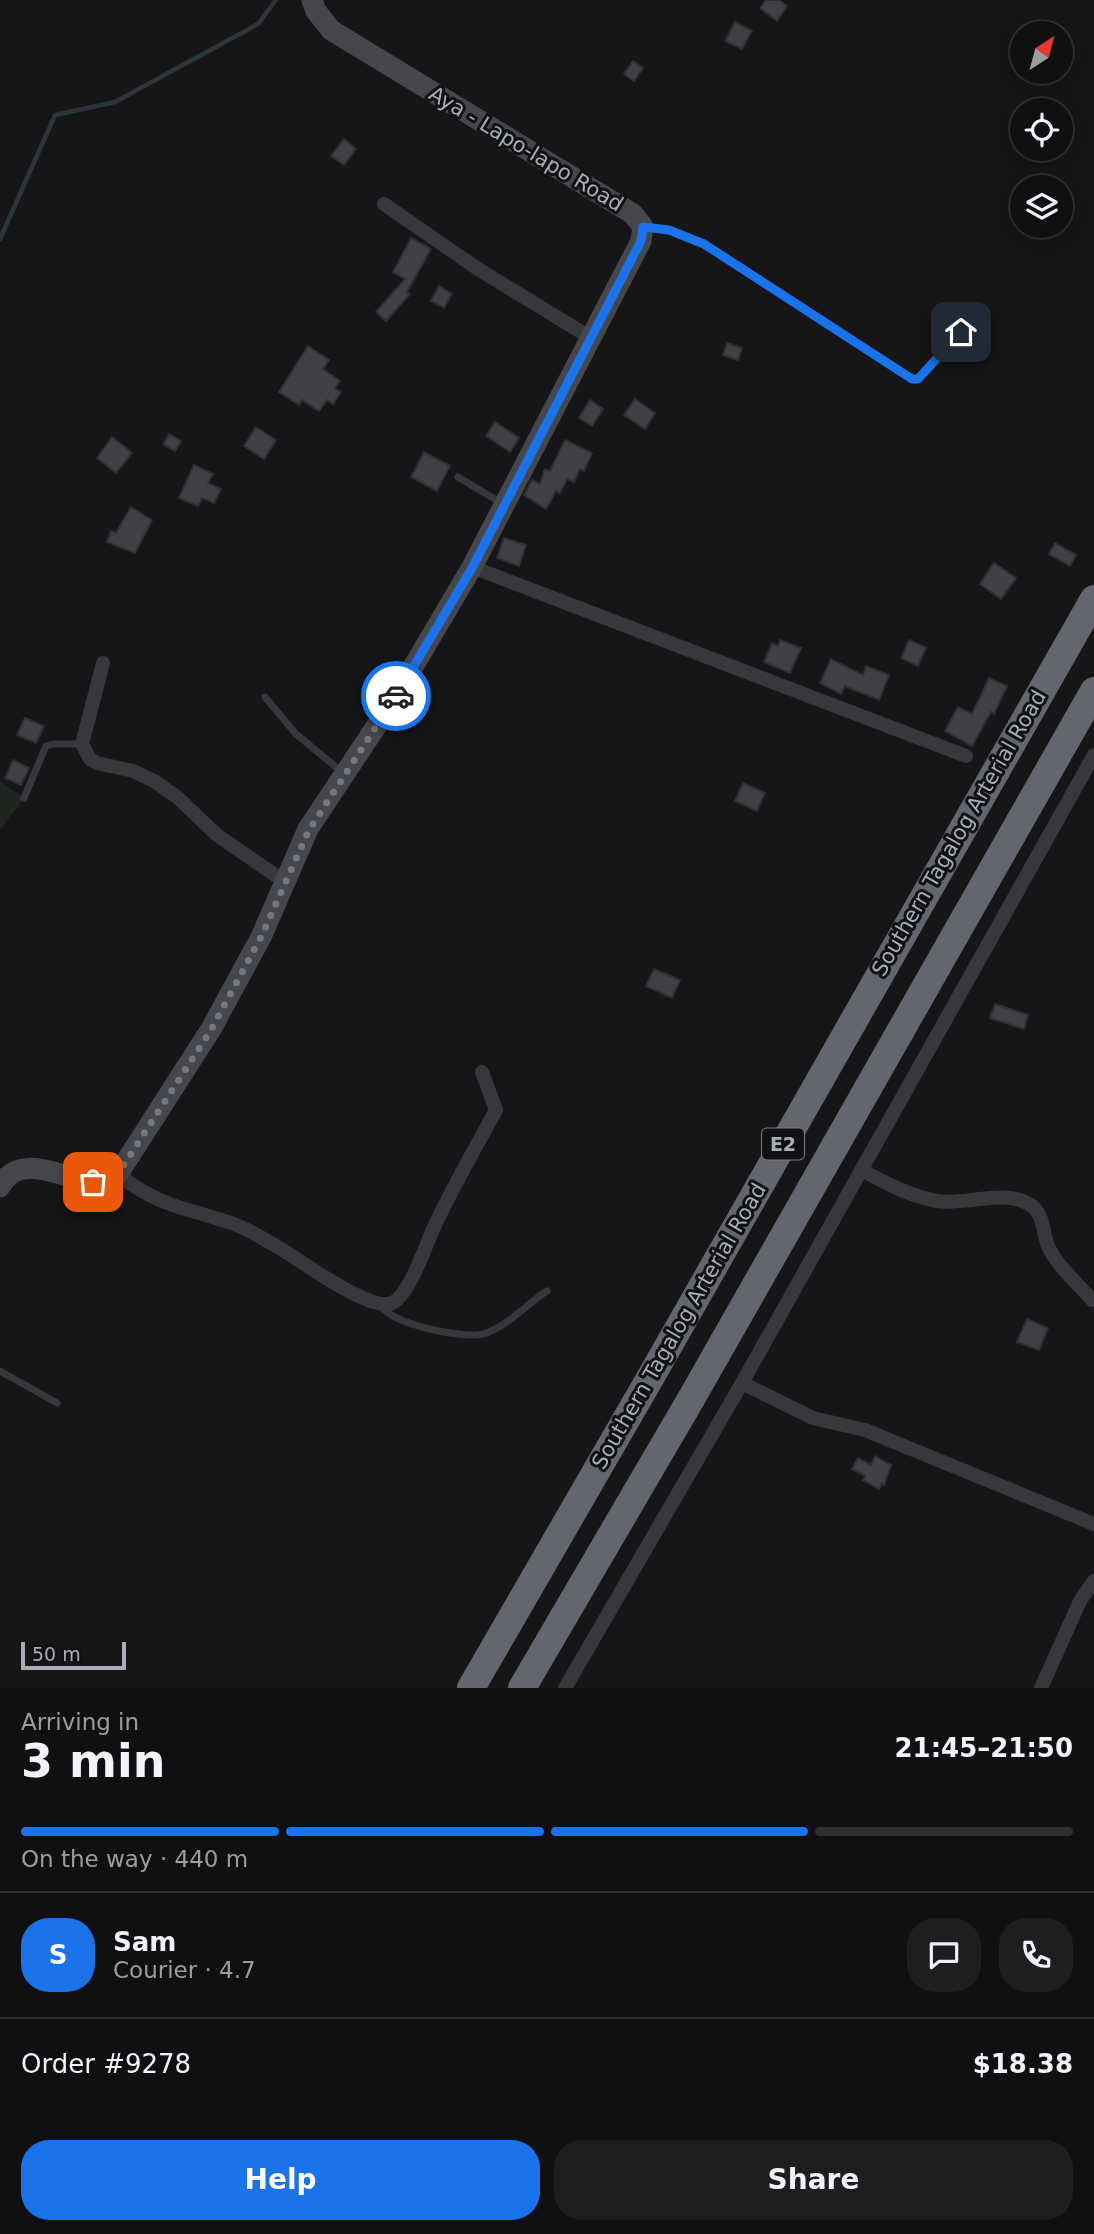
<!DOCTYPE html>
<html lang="en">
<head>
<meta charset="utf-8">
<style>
  body { margin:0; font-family:"DejaVu Sans",sans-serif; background:#1e1e20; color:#f1f3f6; height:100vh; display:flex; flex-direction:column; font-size:26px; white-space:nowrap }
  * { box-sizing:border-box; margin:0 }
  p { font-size:23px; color:#9c9d9f }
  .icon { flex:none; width:38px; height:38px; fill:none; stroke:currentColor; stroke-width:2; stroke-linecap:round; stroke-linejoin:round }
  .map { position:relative; height:1688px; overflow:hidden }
  .drawer { display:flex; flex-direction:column; background:#101012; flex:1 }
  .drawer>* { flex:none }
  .needle { width:46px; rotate:36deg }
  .tools { position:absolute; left:1010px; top:21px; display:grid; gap:14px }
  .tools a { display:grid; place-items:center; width:63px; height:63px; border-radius:50%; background:#101012; box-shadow:0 4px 18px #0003,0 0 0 2px #303032; font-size:35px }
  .scale { position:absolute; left:21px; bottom:18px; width:105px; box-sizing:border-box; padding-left:7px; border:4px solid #a8adb8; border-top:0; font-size:19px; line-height:24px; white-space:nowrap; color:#a8adb8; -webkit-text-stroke:5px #111113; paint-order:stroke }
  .pin { position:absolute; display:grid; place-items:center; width:60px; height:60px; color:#fff; margin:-30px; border-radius:14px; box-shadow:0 4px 10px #0006 }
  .courier { position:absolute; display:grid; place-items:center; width:70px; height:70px; margin:-35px; border:5px solid #1a73e8; border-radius:50%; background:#fff; color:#222; box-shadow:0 2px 9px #0007 }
  .summary em { font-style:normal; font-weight:700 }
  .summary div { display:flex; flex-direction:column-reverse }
  .summary { display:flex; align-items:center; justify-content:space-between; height:119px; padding:0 21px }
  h1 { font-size:46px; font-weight:700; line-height:52px }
  .bar { display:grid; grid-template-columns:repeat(4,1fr); gap:10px 7px; align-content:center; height:84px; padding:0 21px }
  .bar i { height:9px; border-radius:5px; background:#303032 }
  .bar .active { background:#1a73e8 }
  .bar p { grid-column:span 4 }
  .line { display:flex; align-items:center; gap:18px; padding:0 21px; border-top:2px solid #303032 }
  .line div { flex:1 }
  .round { display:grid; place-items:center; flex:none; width:74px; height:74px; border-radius:28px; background:#1e1e20 }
  .cta { display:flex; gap:14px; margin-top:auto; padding:14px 21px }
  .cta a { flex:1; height:80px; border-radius:28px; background:#1a73e8; color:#fff; font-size:28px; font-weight:700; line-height:80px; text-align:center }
  .cta a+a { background:#1e1e20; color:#f1f3f6 }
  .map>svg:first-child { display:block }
  .green { fill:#1e261f }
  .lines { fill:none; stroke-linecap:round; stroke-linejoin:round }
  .stream { stroke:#2c353c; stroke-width:4.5 }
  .building { fill:#404145; stroke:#303034; stroke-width:2 }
  .lane { stroke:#37383d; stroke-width:7 }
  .street { stroke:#37383d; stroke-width:14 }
  .secondary { stroke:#45474d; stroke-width:21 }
  .highway { stroke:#63666e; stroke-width:28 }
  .done { stroke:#757880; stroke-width:7; stroke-dasharray:0 12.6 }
  .route { stroke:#1a73e8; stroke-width:9 }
  .labels { text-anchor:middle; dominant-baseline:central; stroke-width:6; stroke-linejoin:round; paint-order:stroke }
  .shield { fill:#111113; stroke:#7b7e86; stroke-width:2 }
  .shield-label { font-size:19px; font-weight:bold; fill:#a8adb8 }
  .street-label { font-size:21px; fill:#a8adb8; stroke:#111113 }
</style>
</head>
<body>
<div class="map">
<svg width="1094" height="1688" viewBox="0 0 1094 1688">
  <rect width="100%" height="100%" fill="#161618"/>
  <path class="green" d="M0 781 24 798 0 830Z"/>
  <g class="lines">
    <path class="stream" d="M0 239 55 115 115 102 258 24 276 0"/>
  </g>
  <g class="building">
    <path d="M766 0H779L787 6 777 21 760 8Z"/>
    <path d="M735 22 752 31 742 49 725 41Z"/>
    <path d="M633 61 643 68 634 81 624 74Z"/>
    <path d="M344 139 356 149 344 165 331 156Z"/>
    <path d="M411 238 431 249 407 292 410 294 386 321 376 312 405 279 393 272Z"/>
    <path d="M439 286 452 294 444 308 431 301Z"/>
    <path d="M974 307 983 313 972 331 962 325Z"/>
    <path d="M727 343 742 348 738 360 723 355Z"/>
    <path d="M308 346 329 360 323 369 340 381 335 388 341 392 333 404 327 400 319 411 302 400 299 405 279 392Z"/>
    <path d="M635 399 655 413 645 429 624 415Z"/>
    <path d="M590 400 603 409 592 426 579 418Z"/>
    <path d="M495 422 519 438 510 452 486 436Z"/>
    <path d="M256 427 276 440 264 459 244 446Z"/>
    <path d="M169 434 181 441 175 451 163 444Z"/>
    <path d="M112 437 132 453 116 473 97 458Z"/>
    <path d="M565 440 592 453 584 471 580 469 574 482 567 479 560 493 556 491 546 509 524 495 532 480 540 484 545 469 550 471Z"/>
    <path d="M424 452 450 466 437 491 411 477Z"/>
    <path d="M194 465 213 474 208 483 221 489 214 503 202 498 198 506 179 498Z"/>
    <path d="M131 507 152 520 135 553 107 542 111 531 116 533Z"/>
    <path d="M504 538 526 545 519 566 497 558Z"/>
    <path d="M1055 543 1076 555 1070 566 1049 554Z"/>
    <path d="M994 563 1016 578 1001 599 980 584Z"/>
    <path d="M780 640 801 648 790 673 764 662 772 643 778 646Z"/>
    <path d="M909 640 926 648 918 666 901 658Z"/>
    <path d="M831 659 863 675 866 666 889 675 879 700 845 686 841 694 820 683Z"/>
    <path d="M989 678 1007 686 994 714 991 712 972 746 945 731 958 707 972 714Z"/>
    <path d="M25 718 44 726 36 743 17 735Z"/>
    <path d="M13 760 29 768 21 785 5 778Z"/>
    <path d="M743 783 765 793 757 811 735 801Z"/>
    <path d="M654 969 680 980 672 998 646 986Z"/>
    <path d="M995 1004 1028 1015 1024 1029 990 1018Z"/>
    <path d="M1027 1319 1048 1328 1039 1350 1017 1342Z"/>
    <path d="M875 1456 891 1465 884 1485 882 1483 879 1489 863 1480 865 1476 852 1469 858 1458 871 1465Z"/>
  </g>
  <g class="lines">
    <g class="lane">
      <path d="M644 227 669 230 704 244 912 379H918L961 332"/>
      <path d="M458 477 503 504"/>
      <path d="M265 697 296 734 342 772"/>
      <path d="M24 798 46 746 53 744H82"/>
      <path d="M381 1305C389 1324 463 1339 483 1334 504 1329 528 1303 547 1291"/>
      <path d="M0 1371 57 1403"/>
    </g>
    <g class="street">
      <path d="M384 204 478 269 591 338"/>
      <path d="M472 567 966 756"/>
      <path d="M103 663 82 744 90 759 97 763 133 771 154 781 177 797 217 835 285 882"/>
      <path d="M862 1170C885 1183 910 1196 937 1201 966 1206 1006 1187 1032 1206 1044 1215 1043 1234 1048 1246 1057 1266 1078 1284 1092 1300"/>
      <path d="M118 1174C158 1207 188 1208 234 1224 250 1230 266 1240 281 1249 302 1261 373 1315 394 1302 412 1290 426 1243 436 1223 454 1185 476 1147 496 1110L482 1072"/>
      <path d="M742 1383 813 1418 865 1430 1094 1524"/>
      <path d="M565 1688 742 1383 1094 755"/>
      <path d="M1041 1688 1080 1601 1094 1581"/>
    </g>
    <path class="secondary" d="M0 1187C18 1150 63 1179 92 1182 102 1183 110 1178 118 1174L211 1029 261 937 308 829 393 701 472 567 641 241 643 227 633 214 331 30 316 11 312 0"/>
    <g class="highway">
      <path d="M471 1688 653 1373 1094 599"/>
      <path d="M522 1688 691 1399 1094 691"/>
    </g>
  </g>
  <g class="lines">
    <path class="done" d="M93 1182 106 1181 118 1174 211 1030 261 937 309 830 396 696"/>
    <path class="route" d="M396 696 472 568 641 241 643 227 669 230 704 244 912 379H918L961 332"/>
  </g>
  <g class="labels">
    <rect class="shield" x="762" y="1128.5" width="42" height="31" rx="5"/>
    <g class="shield-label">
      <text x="783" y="1144">E2</text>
    </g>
    <g class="street-label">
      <text transform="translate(526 149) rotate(31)">Aya - Lapo-lapo Road</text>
      <text transform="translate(959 833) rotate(-60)">Southern Tagalog Arterial Road</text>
      <text transform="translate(679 1326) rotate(-60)">Southern Tagalog Arterial Road</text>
    </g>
  </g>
</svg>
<div class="tools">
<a><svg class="needle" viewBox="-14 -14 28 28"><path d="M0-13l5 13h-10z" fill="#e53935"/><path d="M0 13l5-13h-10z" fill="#9c9d9f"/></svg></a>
<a><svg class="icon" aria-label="locate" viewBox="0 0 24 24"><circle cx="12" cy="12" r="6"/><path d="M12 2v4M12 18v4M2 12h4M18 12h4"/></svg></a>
<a><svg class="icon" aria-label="layers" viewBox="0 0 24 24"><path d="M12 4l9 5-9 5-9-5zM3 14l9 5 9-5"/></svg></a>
</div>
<div class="scale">50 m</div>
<div class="pin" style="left:93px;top:1182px;background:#ea580c"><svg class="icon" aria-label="bag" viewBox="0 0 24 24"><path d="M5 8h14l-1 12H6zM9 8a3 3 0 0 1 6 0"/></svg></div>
<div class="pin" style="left:961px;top:332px;background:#1f2937"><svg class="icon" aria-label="home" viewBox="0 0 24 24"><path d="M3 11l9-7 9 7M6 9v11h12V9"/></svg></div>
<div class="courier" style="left:396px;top:696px"><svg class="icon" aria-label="car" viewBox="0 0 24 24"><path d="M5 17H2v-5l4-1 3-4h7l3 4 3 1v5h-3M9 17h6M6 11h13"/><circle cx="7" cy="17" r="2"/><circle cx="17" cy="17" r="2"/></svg></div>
</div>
<section class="drawer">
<div class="summary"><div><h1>3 min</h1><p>Arriving in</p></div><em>21:45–21:50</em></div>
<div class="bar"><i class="active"></i><i class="active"></i><i class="active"></i><i></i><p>On the way · 440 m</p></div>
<div class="line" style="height:126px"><b class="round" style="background:#1a73e8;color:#fff">S</b><div><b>Sam</b><p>Courier · 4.7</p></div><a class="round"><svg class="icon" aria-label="chat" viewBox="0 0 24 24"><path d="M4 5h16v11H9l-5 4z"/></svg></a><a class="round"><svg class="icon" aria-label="phone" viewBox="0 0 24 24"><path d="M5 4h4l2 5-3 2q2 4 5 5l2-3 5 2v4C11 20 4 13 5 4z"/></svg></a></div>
<div class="line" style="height:91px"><div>Order #9278</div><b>$18.38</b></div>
<div class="cta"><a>Help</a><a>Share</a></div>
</section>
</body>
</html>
